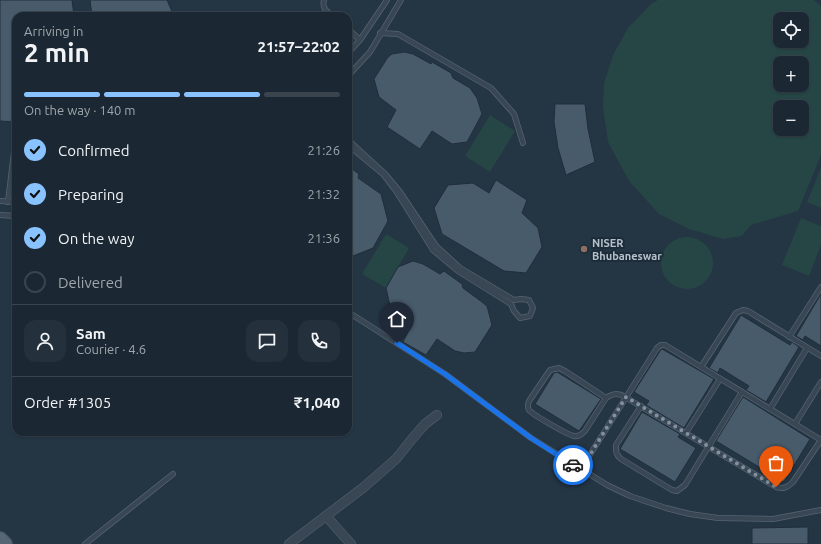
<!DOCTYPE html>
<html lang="en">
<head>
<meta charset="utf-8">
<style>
  body { margin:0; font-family:Ubuntu,sans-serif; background:#24303b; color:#f1f3f6; height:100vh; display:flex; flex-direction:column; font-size:15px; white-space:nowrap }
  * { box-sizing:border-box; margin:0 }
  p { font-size:13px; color:#a0a6ac }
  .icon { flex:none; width:22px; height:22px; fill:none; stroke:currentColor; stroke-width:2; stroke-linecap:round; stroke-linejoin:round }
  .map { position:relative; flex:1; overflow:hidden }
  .panel { position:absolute; left:12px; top:12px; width:340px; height:424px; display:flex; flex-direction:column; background:#1b2833; border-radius:12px; box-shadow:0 1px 3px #0004,0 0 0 1px #39444e }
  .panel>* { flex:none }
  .controls { position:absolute; left:773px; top:12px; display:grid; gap:8px }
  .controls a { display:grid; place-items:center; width:36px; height:36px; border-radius:8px; background:#1b2833; box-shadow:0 1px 3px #0004,0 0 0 1px #39444e; font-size:20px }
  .pin { position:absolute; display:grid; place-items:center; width:34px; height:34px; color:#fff; margin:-41px -17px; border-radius:50% 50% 50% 0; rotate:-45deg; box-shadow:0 0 4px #0007 }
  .pin .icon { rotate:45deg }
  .courier { position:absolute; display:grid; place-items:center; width:40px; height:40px; margin:-20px; border:3px solid #1a73e8; border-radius:50%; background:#fff; color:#222; box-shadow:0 1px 5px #0007 }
  .summary em { font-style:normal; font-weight:600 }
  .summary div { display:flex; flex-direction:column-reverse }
  .summary { display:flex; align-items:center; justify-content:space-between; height:68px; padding:0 12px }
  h1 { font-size:26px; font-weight:600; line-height:30px }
  .bar { display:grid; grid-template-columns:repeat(4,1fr); gap:6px 4px; align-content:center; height:48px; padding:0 12px }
  .bar i { height:5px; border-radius:3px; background:#39444e }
  .bar .active { background:#89c3ff }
  .bar p { grid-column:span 4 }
  .line { display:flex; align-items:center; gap:10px; padding:0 12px; border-top:1px solid #39444e }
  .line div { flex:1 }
  .round { display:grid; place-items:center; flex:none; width:42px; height:42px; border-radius:12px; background:#24303b }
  ol { padding:0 12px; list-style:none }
  li { display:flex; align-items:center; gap:12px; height:44px }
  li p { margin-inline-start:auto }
  li .icon { padding:4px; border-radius:50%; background:#89c3ff; color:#111; stroke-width:4 }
  li:last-child { color:#a0a6ac }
  li i { width:22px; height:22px; border:2px solid #39444e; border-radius:50% }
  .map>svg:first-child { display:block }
  .green { fill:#264545; fill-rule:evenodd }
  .building { fill:#485b6b; stroke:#202e3b }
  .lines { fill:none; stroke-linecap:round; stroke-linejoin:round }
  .lane-casing { stroke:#576471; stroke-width:6 }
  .street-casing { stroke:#576471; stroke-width:10 }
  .primary-casing { stroke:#43505d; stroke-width:16 }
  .lane { stroke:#394754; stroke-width:4.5 }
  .street { stroke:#394754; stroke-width:9 }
  .primary { stroke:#576674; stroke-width:14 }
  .done { stroke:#83909d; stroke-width:4; stroke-dasharray:0 7.2 }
  .route { stroke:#1a73e8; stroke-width:5 }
  .education-dot { fill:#8d6e63; stroke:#1d2c39; stroke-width:1.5 }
  .labels { text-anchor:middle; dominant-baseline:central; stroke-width:4; stroke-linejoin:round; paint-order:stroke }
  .poi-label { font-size:11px; font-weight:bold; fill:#b6c1cd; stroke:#1d2c39; text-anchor:start }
</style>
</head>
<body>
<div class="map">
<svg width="821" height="544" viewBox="0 0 821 544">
  <rect width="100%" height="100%" fill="#243544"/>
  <g class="green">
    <path d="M658 0H814L821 6V155L798 211 751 225 742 236 723 239 689 229 659 214 629 181 608 142 603 107 604 83 613 55 628 28 651 4ZM780 19H802V41H780ZM780 63H802V85H780ZM780 107H802V129H780Z"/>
    <path d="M490 115 515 131 490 172 465 156Z"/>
    <path d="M821 168V208L807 202Z"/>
    <path d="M801 218 821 226V245L809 276 782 265Z"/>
    <path d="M386 234 409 248 386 288 362 274Z"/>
    <circle cx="687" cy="263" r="26"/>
  </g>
  <g class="building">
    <path d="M0 0H72L74 16H16V122L0 121Z"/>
    <path d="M90 0H167L174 16H92Z"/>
    <path d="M404 52 413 54 431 64 432 62 451 73 453 78 470 88 477 98 482 114 467 142 452 144 432 131 420 149 387 127 396 110 379 97 374 79 388 57 392 54Z"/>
    <path d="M555 104H585L588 129 595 162 566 175 558 148 554 122Z"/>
    <path d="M348 166 359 174 358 178 381 194 388 221 373 248 348 258Z"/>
    <path d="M496 180 527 200 522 213 538 228 542 247 526 273 504 271 442 234 434 208 448 185 473 183 489 193Z"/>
    <path d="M413 261 423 264 440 274 444 271 462 284 463 288 478 299 487 306 492 325 475 352 464 353 455 351 437 339 426 355 403 342 412 324 391 310 386 288 398 267Z"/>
    <path d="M821 294V346L805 336 803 340 796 336Z"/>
    <path d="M741 315 790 345 792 342 799 347 766 402 746 390 749 386 720 368 718 373 709 368Z"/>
    <path d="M662 349 714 379 684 428 646 405 649 401 634 392 660 351Z"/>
    <path d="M557 372 601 399 579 431 535 404 554 373Z"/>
    <path d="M743 397 810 439 784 482 716 441Z"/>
    <path d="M642 412 680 434 678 437 696 448 675 482 620 449Z"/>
    <path d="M808 527V544H752V528Z"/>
  </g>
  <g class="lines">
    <g class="lane-casing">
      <g id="lane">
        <path d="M324 0C322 8 326 11 332 16"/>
        <path d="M348 29 360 40"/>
        <path d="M380 33 398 34 491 88 514 114 523 143"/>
        <path d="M348 53 360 40 387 0"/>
        <path d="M348 76 370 52 401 0"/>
        <path d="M348 140 385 174 400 192 436 246 460 268 514 300 521 299 529 300 533 308 530 316 520 318 514 311 511 304 458 271 433 250 396 191 383 174 348 145"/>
        <path d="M0 201 16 202"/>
        <path d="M8 202 16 135"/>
        <path d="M0 215 16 216"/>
        <path d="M348 312 445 374 531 438 607 485 630 496 666 508 690 514 718 518 773 519 821 510"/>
        <path d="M789 337 821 287"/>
        <path d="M701 367 736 313 743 310 748 311 821 356"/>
        <path d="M606 398 565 371 559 368 550 370 529 401C528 404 527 407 529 410 533 415 568 435 574 436 579 437 582 434 585 431L606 398C613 393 618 393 625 397L776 487C783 489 787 488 793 482L821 440"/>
        <path d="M641 406 616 445C616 452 616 455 621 459L672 490 677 491 685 485 742 392"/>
        <path d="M770 409 807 348"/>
        <path d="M795 424 821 382"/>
        <path d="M686 433 720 379"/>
        <path d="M581 469 657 348 661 345H665L821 440"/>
        <path d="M85 544 173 474"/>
      </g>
    </g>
    <g class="street-casing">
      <g id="street">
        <path d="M326 516 351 544"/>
        <path d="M289 544 364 487 396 459 412 439 425 424 437 415"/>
      </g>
    </g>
    <g class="primary-casing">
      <path id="primary" d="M0 539 5 544"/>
    </g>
    <use href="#lane" class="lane"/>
    <use href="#street" class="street"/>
    <use href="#primary" class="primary"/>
  </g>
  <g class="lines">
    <path class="done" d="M573 465 581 469 626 397 776 487"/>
    <path class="route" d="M397 343 445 374 531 438 573 465"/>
  </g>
  <circle class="education-dot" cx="584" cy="249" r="4"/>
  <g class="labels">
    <g class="poi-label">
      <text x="592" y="243">NISER<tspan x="592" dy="13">Bhubaneswar</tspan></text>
    </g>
  </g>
</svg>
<div class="controls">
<a><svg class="icon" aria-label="locate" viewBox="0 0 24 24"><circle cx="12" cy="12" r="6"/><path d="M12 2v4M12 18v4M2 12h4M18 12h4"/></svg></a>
<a>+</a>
<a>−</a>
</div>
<div class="pin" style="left:776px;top:487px;background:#ea580c"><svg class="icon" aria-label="bag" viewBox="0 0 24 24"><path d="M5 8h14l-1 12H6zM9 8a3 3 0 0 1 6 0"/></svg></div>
<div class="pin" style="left:397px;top:343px;background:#1f2937"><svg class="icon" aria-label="home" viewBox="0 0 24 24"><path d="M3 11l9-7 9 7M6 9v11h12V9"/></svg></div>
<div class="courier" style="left:573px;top:465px"><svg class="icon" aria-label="car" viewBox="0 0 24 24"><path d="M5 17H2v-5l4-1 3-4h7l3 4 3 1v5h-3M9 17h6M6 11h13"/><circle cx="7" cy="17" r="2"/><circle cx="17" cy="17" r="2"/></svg></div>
<section class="panel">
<div class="summary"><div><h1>2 min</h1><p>Arriving in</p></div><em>21:57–22:02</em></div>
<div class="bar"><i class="active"></i><i class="active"></i><i class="active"></i><i></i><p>On the way · 140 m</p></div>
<ol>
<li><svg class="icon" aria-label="check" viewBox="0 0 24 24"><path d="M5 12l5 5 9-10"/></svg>Confirmed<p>21:26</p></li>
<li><svg class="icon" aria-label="check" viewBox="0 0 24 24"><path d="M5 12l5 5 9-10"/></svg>Preparing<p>21:32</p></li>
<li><svg class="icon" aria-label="check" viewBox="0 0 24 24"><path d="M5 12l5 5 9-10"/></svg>On the way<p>21:36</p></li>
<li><i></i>Delivered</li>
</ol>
<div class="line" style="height:72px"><a class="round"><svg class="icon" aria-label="person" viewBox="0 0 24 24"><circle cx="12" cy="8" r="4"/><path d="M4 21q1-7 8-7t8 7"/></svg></a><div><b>Sam</b><p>Courier · 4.6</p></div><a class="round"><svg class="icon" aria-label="chat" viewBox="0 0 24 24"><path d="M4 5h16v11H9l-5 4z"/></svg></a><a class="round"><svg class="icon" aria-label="phone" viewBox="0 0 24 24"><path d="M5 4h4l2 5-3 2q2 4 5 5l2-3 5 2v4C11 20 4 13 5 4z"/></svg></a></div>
<div class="line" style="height:52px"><div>Order #1305</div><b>₹1,040</b></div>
</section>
</div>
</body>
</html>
